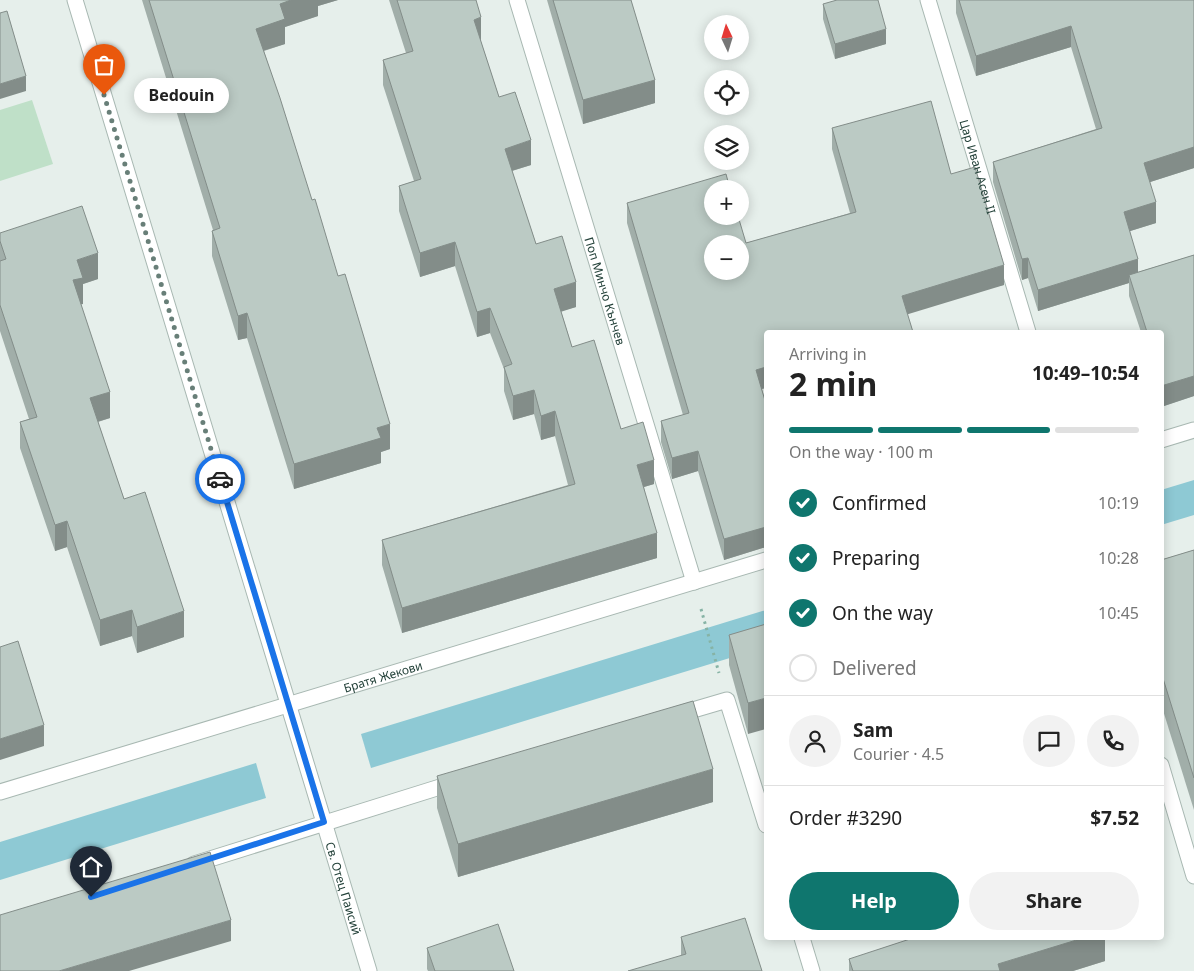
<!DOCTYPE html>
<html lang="en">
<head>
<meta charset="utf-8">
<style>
  body { margin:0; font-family:"Noto Sans",sans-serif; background:#f2f2f2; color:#222; height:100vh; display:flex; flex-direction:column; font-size:19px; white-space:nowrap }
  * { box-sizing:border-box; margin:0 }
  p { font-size:16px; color:#767676 }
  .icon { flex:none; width:28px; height:28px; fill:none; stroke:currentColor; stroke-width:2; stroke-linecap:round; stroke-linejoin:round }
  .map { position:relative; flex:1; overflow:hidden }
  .sheet { position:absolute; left:764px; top:330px; width:400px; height:610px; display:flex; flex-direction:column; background:#fff; border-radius:5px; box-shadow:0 2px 12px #0003 }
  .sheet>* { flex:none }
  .needle { width:32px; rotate:356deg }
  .fabs { position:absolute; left:704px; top:15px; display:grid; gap:10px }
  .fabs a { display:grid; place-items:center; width:45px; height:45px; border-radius:50%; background:#fff; box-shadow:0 2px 12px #0003; font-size:25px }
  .pin { position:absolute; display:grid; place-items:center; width:42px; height:42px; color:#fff; margin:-51px -21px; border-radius:50% 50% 50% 0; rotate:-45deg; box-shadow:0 0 5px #0007 }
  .pin .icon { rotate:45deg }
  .courier { position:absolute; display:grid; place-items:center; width:50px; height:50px; margin:-25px; border:4px solid #1a73e8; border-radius:50%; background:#fff; color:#222; box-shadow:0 1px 6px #0007 }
  .bubble { position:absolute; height:35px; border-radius:18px; background:#fff; box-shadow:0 2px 12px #0003; font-size:16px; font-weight:700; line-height:35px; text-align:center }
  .headline em { font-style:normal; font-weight:700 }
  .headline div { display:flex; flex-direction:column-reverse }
  .headline { display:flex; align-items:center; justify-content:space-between; height:85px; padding:0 25px }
  h1 { font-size:32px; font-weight:700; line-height:38px }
  .bar { display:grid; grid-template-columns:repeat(4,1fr); gap:8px 5px; align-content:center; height:60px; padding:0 25px }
  .bar i { height:6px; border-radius:4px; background:#e0e0e0 }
  .bar .selected { background:#0f766e }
  .bar p { grid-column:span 4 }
  .line { display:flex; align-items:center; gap:12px; padding:0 25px; border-top:1px solid #e0e0e0 }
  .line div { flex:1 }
  .round { display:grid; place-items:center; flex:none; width:52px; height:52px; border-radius:26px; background:#f2f2f2 }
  ol { padding:0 25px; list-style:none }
  li { display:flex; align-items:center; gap:15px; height:55px }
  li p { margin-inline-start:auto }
  li .icon { padding:5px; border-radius:50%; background:#0f766e; color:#fff; stroke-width:4 }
  li:last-child { color:#767676 }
  li i { width:28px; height:28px; border:2px solid #e0e0e0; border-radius:50% }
  .button { display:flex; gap:10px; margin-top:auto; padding:10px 25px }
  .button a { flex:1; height:58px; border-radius:30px; background:#0f766e; color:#fff; font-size:20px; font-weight:700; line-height:58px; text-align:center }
  .button a+a { background:#f2f2f2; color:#222 }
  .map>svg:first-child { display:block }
  .green { fill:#bfe0c8 }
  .water { fill:#8ec9d4 }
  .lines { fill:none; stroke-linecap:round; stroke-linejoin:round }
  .minor-casing { stroke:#a8b8b2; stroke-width:17 }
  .path { stroke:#86b3a5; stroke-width:3; stroke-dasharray:2.5 4; stroke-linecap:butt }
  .minor { stroke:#fff; stroke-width:15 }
  .wall { fill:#a1aea9 }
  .shaded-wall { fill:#838d89 }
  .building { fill:#bbcac4; stroke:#838d89; fill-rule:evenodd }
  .done { stroke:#687f78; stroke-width:5; stroke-dasharray:0 9 }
  .route { stroke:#1a73e8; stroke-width:6 }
  .labels { text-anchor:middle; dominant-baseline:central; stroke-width:4; stroke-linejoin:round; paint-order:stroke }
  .street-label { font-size:12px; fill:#24423a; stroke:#f7fbf9 }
</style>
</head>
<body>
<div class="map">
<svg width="1194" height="971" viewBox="0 0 1194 971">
  <rect width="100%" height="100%" fill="#e6efeb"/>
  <path class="green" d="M32 100 53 164 0 181V110Z"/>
  <g class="water">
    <path d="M1194 480V515L1161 525V490Z"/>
    <path d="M766 610V647L371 768 361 734Z"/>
    <path d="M256 763 266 798 0 880V842Z"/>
  </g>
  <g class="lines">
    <g class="minor-casing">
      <g id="minor">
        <path id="s1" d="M75 0 369 971"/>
        <path id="s2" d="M517 0 694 582"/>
        <path id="s3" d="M928 0 1028 332"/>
        <path d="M1161 440 1194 430"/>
        <path d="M676 715 727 700 766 825"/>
        <path d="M1161 765 1194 876"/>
        <path id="s4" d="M0 792 766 560"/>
        <path d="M194 864 456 782"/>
        <path d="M802 938 812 971"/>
      </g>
    </g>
    <path class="path" d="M701 609 719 673"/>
    <use href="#minor" class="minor"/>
  </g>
  <g class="wall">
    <path d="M142 0H338L318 6V16L285 27V44L264 51 390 449 381 452V463L294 489 247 338 238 340 212 256V231L213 230Z"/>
    <path d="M389 0H476L481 42 499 97 531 165 512 171 536 244 576 307 561 311 572 347 654 484 644 487 657 558 402 633 382 565V540L568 485 555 436 541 440 534 414 513 420 504 391V369L490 333 477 337 455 266 420 277 399 211V186L414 181 383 85V60L406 53Z"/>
    <path d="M547 0H631L655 103 583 124Z"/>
    <path d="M956 0H1194V168L1150 182 1156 223 1130 231 1138 272 1194 255V396L1161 407V332H1141L1129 296V283L1038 311 1028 278 1022 280 993 182V162L1096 129 1071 47 976 76 956 13Z"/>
    <path d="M823 4 886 44 835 59 823 19Z"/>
    <path d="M832 128 951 174 1004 285 766 332V388L762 389 766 404V547L724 560 698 471 672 479 661 442V421L683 415 627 223V203L746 243 850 213 832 149Z"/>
    <path d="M0 233 98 279 83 284V304H81L110 418 98 422 124 499 184 637 137 653 132 636 100 646 67 547 55 551 20 448V422L29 419 0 331Z"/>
    <path d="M1194 550V810L1161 704V560Z"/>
    <path d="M766 624 748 734 729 665V635Z"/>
    <path d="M437 776 713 802 458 877 437 808Z"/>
    <path d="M681 937 762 971 681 955Z"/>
    <path d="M1105 938V961L1073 971H849V959Z"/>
    <path d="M427 948 514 971H428L427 969Z"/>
  </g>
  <g class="shaded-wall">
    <path d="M291 0H338L318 6V16L285 27V44L256 53V29L280 4Z"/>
    <path d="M481 17V42L474 20Z"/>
    <path d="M1071 26V47L976 76V56Z"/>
    <path d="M886 29V44L835 59V44Z"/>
    <path d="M26 76V91L0 99V84Z"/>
    <path d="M655 80V103L583 124V100Z"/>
    <path d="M531 140V165L505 173V149Z"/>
    <path d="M1194 147V168L1144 184V163Z"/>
    <path d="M1156 202V223L1124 233V212Z"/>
    <path d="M455 242V266L420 277V253Z"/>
    <path d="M98 253V279L83 284V304L73 306V280L77 260Z"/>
    <path d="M1028 258V278L1022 280V259Z"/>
    <path d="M1138 259V280L1129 275V283L1038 311V290Z"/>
    <path d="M1004 265V285L902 316V296Z"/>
    <path d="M576 282V307L554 314V289Z"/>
    <path d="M490 308V333L477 337V312Z"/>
    <path d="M247 313V338L238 340V316Z"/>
    <path d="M766 367V388L756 390V370Z"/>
    <path d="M1194 376V396L1161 407V386Z"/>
    <path d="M534 390V414L513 420V396Z"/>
    <path d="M110 392V418L90 424V398Z"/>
    <path d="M555 411V436L541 440V416Z"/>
    <path d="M390 424V449L381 452V463L294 489V464L377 428Z"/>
    <path d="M698 451V471L672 479V458Z"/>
    <path d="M654 460V484L637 489V465Z"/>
    <path d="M67 521V547L55 551V525Z"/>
    <path d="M766 527V547L724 560V539Z"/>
    <path d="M657 533V558L402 633V608Z"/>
    <path d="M132 610V636L100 646V620Z"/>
    <path d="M184 611V637L137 653V627Z"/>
    <path d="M766 698V729L748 734V703Z"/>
    <path d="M44 725V746L0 760V739Z"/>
    <path d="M713 769V802L458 877V844Z"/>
    <path d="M231 920V941L129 971H59Z"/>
    <path d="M1083 938H1105V961L1073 971H998V964Z"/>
  </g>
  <g class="building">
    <path d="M149 0H291L280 4 285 19 256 29 280 98 312 200 315 199 338 276 345 274 390 424 377 428 381 438 294 464 247 313 238 316 212 231 220 228Z"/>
    <path d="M397 0H476L481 17 474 20 499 97 515 92 531 140 505 149 536 244 562 236 576 282 554 289 572 347 594 340 621 429 643 422 654 460 637 465 657 533 402 608 382 540 575 484 555 411 541 416 534 390 513 396 504 367 512 364 490 308 477 312 455 242 420 253 399 186 421 179 383 60 413 51Z"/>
    <path d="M553 0H631L655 80 583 100Z"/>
    <path d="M837 0H878L886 29 835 44 823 4Z"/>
    <path d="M959 0H1194V147L1144 163 1156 202 1124 212 1138 259 1038 290 1028 258 1022 259 993 162 1102 128 1071 26 976 56Z"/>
    <path d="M7 11 26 76 0 84V13Z"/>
    <path d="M931 101 951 174 975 167 1004 265 902 296 913 332H766V367L756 370 766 404V527L724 539 698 451 672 458 661 421 689 413 627 203 726 174 730 189H712V216H738L746 243 856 212 832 128ZM712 244H740V271H712Z"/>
    <path d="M82 206 98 253 77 260 83 278 73 280 110 392 90 398 124 499 145 492 184 611 137 627 132 610 100 620 67 521 55 525 20 422 37 417 0 305V261L6 259 0 241V233Z"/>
    <path d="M1194 255V376L1161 386V332H1145H1147L1129 275Z"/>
    <path d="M1194 550V778L1161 672V560Z"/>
    <path d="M766 624V698L748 703 729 635Z"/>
    <path d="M18 641 44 725 0 739V647Z"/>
    <path d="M693 701 713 769 458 844 437 776Z"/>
    <path d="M210 852 231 920 59 971H0V915Z"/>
    <path d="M745 918 762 971H628L686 954 681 937Z"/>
    <path d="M498 924 514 971H435L427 948Z"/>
    <path d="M913 938H1083L998 964 1000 971H853L849 959Z"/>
  </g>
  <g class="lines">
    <path class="done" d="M104 95 220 479"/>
    <path class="route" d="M91 897 324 822 220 479"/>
  </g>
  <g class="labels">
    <g class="street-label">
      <text stroke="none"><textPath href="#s3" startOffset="174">Цар Иван Асен II</textPath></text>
      <text stroke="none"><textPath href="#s2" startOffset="304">Поп Минчо Кънчев</textPath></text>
      <text stroke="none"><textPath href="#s4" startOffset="400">Братя Жекови</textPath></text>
      <text stroke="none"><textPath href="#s1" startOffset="928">Св. Отец Паисий</textPath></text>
    </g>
  </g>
</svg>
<div class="fabs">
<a><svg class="needle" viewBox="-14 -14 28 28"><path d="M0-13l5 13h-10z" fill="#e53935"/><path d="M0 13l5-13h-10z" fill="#767676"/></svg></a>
<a><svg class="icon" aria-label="locate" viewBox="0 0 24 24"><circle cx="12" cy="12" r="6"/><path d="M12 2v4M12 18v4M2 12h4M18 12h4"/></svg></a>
<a><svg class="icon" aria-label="layers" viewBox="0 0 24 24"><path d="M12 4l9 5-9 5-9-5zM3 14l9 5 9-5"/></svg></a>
<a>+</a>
<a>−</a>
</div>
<div class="pin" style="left:104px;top:95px;background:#ea580c"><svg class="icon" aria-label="bag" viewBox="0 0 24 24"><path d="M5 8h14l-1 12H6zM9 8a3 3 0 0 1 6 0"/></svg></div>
<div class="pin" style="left:91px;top:897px;background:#1f2937"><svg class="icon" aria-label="home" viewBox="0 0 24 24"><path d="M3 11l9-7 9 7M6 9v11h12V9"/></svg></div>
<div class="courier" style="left:220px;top:479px"><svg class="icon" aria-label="car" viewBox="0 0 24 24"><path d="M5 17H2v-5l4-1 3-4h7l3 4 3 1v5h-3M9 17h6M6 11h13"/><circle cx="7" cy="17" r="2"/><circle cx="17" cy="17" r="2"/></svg></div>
<div class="bubble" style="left:134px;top:78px;width:95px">Bedouin</div>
<section class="sheet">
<div class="headline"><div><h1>2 min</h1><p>Arriving in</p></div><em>10:49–10:54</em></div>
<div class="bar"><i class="selected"></i><i class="selected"></i><i class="selected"></i><i></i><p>On the way · 100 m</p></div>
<ol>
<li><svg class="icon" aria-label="check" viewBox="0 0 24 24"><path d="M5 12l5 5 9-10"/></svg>Confirmed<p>10:19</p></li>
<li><svg class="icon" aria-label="check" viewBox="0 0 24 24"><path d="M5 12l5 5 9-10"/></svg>Preparing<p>10:28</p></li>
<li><svg class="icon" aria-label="check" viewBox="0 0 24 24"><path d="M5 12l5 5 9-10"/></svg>On the way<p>10:45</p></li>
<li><i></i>Delivered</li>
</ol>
<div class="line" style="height:90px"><a class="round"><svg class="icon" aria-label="person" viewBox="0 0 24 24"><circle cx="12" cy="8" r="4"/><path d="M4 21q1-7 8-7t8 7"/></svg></a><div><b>Sam</b><p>Courier · 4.5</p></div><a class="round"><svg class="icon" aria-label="chat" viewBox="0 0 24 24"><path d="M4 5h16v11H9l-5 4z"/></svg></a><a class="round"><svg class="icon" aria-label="phone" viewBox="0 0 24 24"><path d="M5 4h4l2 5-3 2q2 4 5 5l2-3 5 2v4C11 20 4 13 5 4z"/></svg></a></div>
<div class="line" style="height:65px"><div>Order #3290</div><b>$7.52</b></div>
<div class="button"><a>Help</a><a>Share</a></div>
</section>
</div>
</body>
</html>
